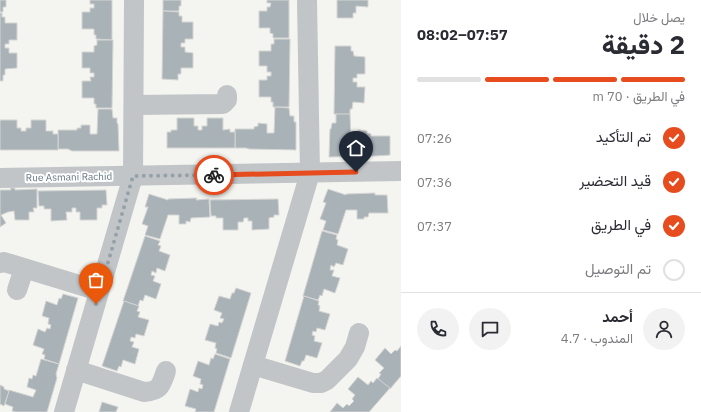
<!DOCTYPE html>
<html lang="ar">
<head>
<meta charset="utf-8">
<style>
  body { margin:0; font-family:"IBM Plex Sans",Vazirmatn,sans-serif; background:#f2f2f3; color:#2b2b33; direction:rtl; height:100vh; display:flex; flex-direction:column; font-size:15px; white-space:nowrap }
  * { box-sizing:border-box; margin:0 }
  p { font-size:13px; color:#7c7c81 }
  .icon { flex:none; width:22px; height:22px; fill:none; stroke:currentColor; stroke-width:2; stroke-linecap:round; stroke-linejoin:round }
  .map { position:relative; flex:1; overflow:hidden; direction:ltr }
  .sheet { display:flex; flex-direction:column; background:#fff; width:300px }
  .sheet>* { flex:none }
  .pin { position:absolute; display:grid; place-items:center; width:34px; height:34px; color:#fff; margin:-41px -17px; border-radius:50% 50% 50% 0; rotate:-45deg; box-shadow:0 0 4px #0007 }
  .pin .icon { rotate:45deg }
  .courier { position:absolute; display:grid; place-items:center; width:40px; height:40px; margin:-20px; border:3px solid #e64c1d; border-radius:50%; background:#fff; color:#222; box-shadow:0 1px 5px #0007 }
  .overview em { font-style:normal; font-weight:800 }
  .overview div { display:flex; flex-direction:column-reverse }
  .overview { display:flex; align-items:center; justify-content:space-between; height:68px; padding:0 16px }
  h1 { font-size:26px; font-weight:800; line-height:30px }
  .bar { display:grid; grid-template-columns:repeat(4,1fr); gap:6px 4px; align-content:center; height:48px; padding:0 16px }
  .bar i { height:5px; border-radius:3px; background:#e1e1e2 }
  .bar .on { background:#e64c1d }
  .bar p { grid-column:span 4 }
  .line { display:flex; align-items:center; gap:10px; padding:0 16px; border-top:1px solid #e1e1e2 }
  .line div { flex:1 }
  .round { display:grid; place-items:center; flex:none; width:42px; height:42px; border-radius:21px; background:#f2f2f3 }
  ol { padding:0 16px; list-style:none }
  li { display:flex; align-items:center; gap:12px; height:44px }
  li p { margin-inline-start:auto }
  li .icon { padding:4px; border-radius:50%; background:#e64c1d; color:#fff; stroke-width:4 }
  li:last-child { color:#7c7c81 }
  li i { width:22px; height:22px; border:2px solid #e1e1e2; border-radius:50% }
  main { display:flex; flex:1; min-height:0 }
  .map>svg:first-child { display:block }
  .building { fill:#a9b2b7; stroke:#d5d5d3 }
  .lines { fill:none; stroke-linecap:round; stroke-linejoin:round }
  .minor { stroke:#c1c5c8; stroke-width:20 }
  .done { stroke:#95a1a8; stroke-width:4; stroke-dasharray:0 7.2 }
  .route { stroke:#e64c1d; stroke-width:5 }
  .labels { text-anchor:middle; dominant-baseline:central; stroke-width:4; stroke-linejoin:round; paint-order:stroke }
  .street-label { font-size:10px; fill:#627482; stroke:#fff }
</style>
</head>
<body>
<main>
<section class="sheet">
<div class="overview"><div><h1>2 دقيقة</h1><p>يصل خلال</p></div><em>07:57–08:02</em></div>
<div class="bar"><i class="on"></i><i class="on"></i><i class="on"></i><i></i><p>في الطريق · 70 m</p></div>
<ol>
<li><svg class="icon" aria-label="check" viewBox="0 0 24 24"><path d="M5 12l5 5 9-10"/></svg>تم التأكيد<p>07:26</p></li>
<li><svg class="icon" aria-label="check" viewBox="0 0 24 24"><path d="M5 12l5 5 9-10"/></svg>قيد التحضير<p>07:36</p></li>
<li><svg class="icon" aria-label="check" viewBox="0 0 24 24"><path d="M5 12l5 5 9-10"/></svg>في الطريق<p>07:37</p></li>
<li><i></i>تم التوصيل</li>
</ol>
<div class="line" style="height:72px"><a class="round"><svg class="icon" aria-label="person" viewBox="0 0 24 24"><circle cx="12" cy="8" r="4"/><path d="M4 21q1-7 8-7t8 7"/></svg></a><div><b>أحمد</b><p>المندوب · 4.7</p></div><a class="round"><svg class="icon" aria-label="chat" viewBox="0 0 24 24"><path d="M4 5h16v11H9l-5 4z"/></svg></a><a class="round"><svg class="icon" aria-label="phone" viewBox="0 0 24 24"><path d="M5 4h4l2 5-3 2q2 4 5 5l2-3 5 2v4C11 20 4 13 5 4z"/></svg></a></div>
</section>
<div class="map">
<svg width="401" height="412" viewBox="0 0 401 412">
  <rect width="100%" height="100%" fill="#f4f4f0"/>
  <g class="building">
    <path d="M0 0H6V7H3V12H0Z"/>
    <path d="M90 0H112V40L96 39V35H94V29H82V12H90V8H94V4H90Z"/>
    <path d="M163 0H181V6H179V11H163Z"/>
    <path d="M267 0H289V38H273V34L270 33V28H259V11H267V7H270L271 3H267Z"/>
    <path d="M337 0H368V7L356 6V13H353V18H337Z"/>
    <path d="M163 11 179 12V16H182V22H193V39H185V43H181V47H185V52L193 53V68H181V74H178V80L162 79Z"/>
    <path d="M0 13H2V17H5V23H17V40H9V44H5V48H9V53H17V68L5 69V75H3V81H0Z"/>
    <path d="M274 39H290L289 107H273V102H271V97H259V80H267V76H271V72H267V66H259V51H271V44H274Z"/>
    <path d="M97 40H113L112 108H96V104H94V98H82V81H91L90 77H94V73H90V68H82V52H94V46L97 45Z"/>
    <path d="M335 46H351V51H353L354 56 365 57V74H357V78H353V82H357V87H365L364 103 353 102 352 109H350V115L334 114Z"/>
    <path d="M275 107 289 108 290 116H294V122H296V150L249 149 246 148H235V129H254V127L258 126V123L267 124V133H274Z"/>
    <path d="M98 109H112L113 118H117V123L118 124 119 151H72L68 149H58V130H77V128H81V125H90V134H97Z"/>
    <path d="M336 114H350L351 140H358V130L367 131V133L371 134V136H390V155L376 156 329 157 330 129H331L332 123H336Z"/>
    <path d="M177 118H194V126H198V130H202V126H207V118H223V130L230 129V132H235V148H167V132H171V130H177Z"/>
    <path d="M0 120H17V128H21V131H26V128H31V120H46V131H53V134H58V150H0Z"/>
    <path d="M10 188H15V190L37 189V208H33L34 212H29V220H15L14 211 8 212 1 215 6 223 0 227V190H11Z"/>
    <path d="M328 189 346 195V194L375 193V195H387L388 213H369L368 217H364V219H357V210H346L338 234 323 230 326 221 320 219 326 203 323 202Z"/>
    <path d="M106 190 107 205H102V208H97V220H80V212H76V208H72V212H66L67 220 51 221V209H44V206H39L38 191Z"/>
    <path d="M149 194 168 200V199L197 198 196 200 209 199 210 217 191 218 190 222 186 221V224H179V215H168L160 239 145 235 148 226 142 224 148 207H145Z"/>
    <path d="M278 199 279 215H274V217L269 218V229L252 230V221H248V218H244L243 222H238V230H223V218H216V216H211L210 200Z"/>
    <path d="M322 231 337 235 336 239 338 240 337 245 348 249 343 265 336 263 334 267 331 265 330 270H334L332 276 340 278 335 293 324 289 322 296 320 295 318 300 303 296Z"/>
    <path d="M145 236 160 241 158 245 161 246 159 251 170 255 165 271 157 268 156 273 152 271 151 275 155 276 153 281 161 284 156 299 145 295 143 301 140 300 138 306 123 301Z"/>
    <path d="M236 288 251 293 231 358 216 353 217 349 215 348 216 343 205 340 210 324 218 326 219 322 222 323 224 319 220 318 222 313 214 310 219 296 230 299 232 293H234Z"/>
    <path d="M63 294 78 298 59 364 44 359 45 355 42 354 44 349 33 345 38 329 45 332 47 328 50 329 51 325 48 324 49 318 42 316 46 301 57 305 59 298 61 299Z"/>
    <path d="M304 296 319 301 318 305 320 306 319 311 330 314 325 330 317 328 316 332 313 331 312 335 315 336 314 341 322 343 317 358 306 355 304 361H302L300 366 285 361Z"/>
    <path d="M124 301 139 306 137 311 140 312 138 317 149 320 144 336 136 334 135 338 131 337 130 341 134 342 132 347 139 349 135 364 123 360 121 367 119 366 117 371 102 366Z"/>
    <path d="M401 346V376L390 389 378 379 381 374 379 373 384 368 375 360 385 348 391 354 395 350 397 351Z"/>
    <path d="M215 354 230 359 214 412H195L196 409 185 406 190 389 198 392 199 388 202 389 203 385 200 384 201 379 193 376 198 361 209 365 211 358 213 359Z"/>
    <path d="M41 359 59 364 56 374 57 378 47 412H16L12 411 13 407 5 404 9 390 33 397 36 390 27 387 29 378 32 379 33 375 36 376Z"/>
    <path d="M358 377 368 385 371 381 373 383 377 378 390 388 369 412H330L337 403 343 408 347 404 349 406 354 401 352 399 355 395 348 389Z"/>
    <path d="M0 385 4 387V389L9 391 4 406 0 404Z"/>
    <path d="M102 402 118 407 116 412H99Z"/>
  </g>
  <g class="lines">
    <g class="minor">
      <path d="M134 105 223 104 227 100V95"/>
      <path d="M0 178 401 171"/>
      <path d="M0 263 4 262 99 291"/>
      <path d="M17 290 24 269"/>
      <path d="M253 365 313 383H321L327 380 348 359 355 347 359 333"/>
      <path d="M76 370 144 392C160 391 161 386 166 371"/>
      <path d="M64 412 133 176 134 0"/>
      <path d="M239 412 310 173 307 0"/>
    </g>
  </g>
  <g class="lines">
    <path class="done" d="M96 304 133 176 214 175"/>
    <path class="route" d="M214 175 356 172"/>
  </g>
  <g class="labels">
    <g class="street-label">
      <text transform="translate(69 177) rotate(-1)">Rue Asmani Rachid</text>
    </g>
  </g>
</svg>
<div class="pin" style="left:96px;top:304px;background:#ea580c"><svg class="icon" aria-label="bag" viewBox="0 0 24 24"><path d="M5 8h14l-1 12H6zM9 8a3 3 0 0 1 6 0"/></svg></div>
<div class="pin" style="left:356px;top:172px;background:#1f2937"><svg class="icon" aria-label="home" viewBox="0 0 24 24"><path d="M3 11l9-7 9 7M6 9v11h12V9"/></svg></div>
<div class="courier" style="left:214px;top:175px"><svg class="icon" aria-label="bike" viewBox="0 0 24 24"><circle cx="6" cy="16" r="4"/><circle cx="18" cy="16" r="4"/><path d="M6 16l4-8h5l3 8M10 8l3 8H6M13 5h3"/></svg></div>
</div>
</main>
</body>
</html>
